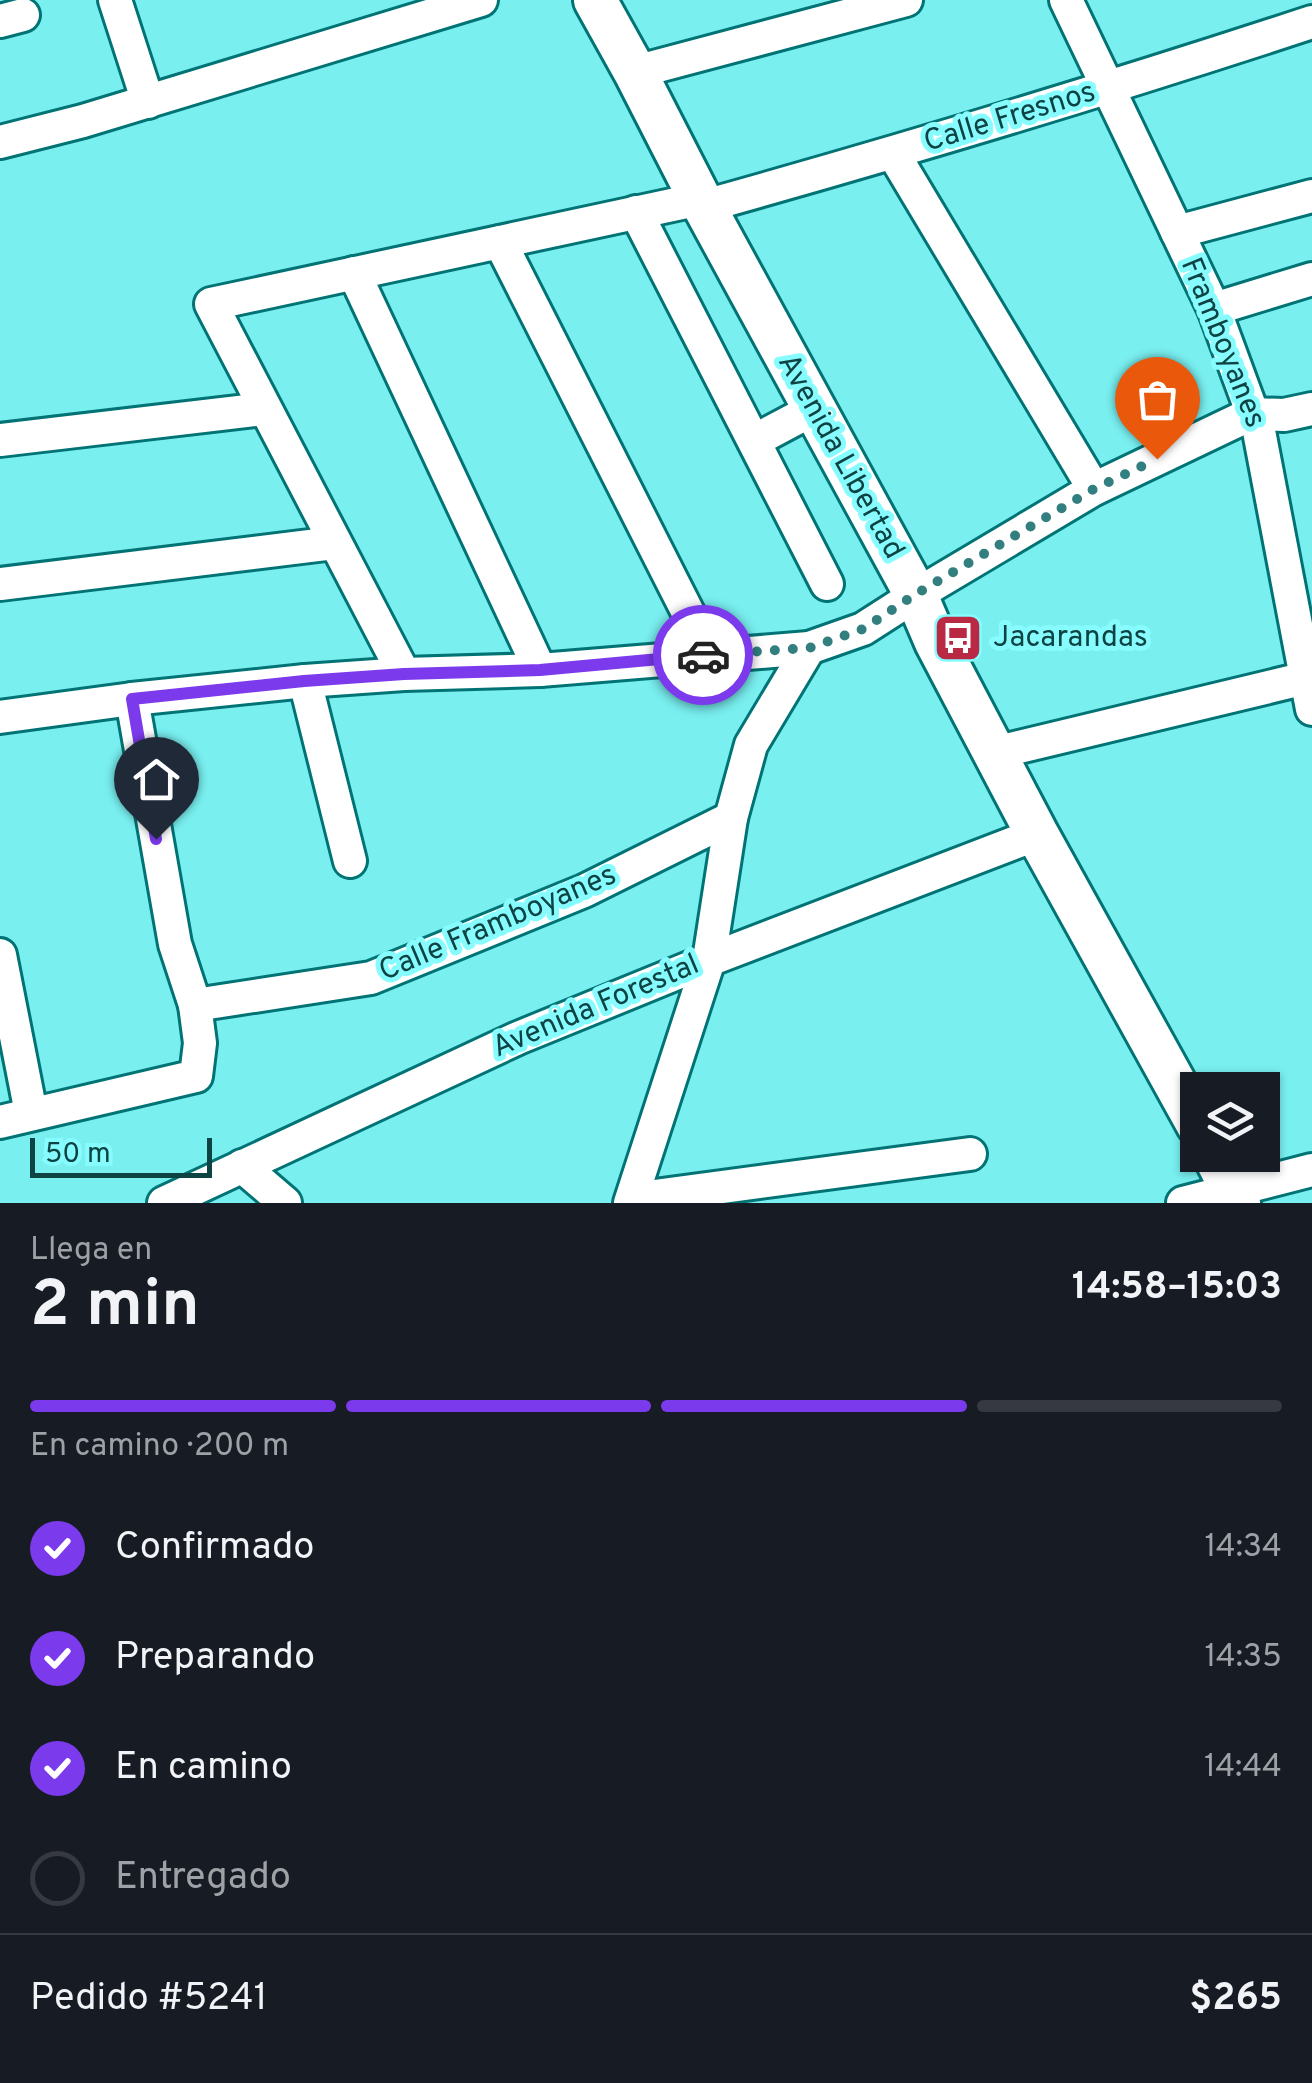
<!DOCTYPE html>
<html lang="es">
<head>
<meta charset="utf-8">
<style>
  body { margin:0; font-family:Overpass,sans-serif; background:#242831; color:#f1f3f6; height:100vh; display:flex; flex-direction:column; font-size:38px; white-space:nowrap }
  * { box-sizing:border-box; margin:0 }
  p { font-size:32px; color:#9ea1a6 }
  .icon { flex:none; width:55px; height:55px; fill:none; stroke:currentColor; stroke-width:2; stroke-linecap:round; stroke-linejoin:round }
  .map { position:relative; height:1203px; overflow:hidden }
  .drawer { display:flex; flex-direction:column; background:#171b24; flex:1 }
  .drawer>* { flex:none }
  .controls { position:absolute; left:1180px; top:1072px; display:grid; gap:20px }
  .controls a { display:grid; place-items:center; width:100px; height:100px; border-radius:0px; background:#171b24; box-shadow:0 2px 8px #0004; font-size:50px }
  .scale { position:absolute; left:30px; bottom:25px; width:182px; box-sizing:border-box; padding-left:10px; border:5px solid #0e4344; border-top:0; font-size:28px; line-height:35px; white-space:nowrap; color:#0e4344; -webkit-text-stroke:8px #87fcfe; paint-order:stroke }
  .pin { position:absolute; display:grid; place-items:center; width:85px; height:85px; color:#fff; margin:-102px -42px; border-radius:50% 50% 50% 0; rotate:-45deg; box-shadow:0 0 10px #0007 }
  .pin .icon { rotate:45deg }
  .courier { position:absolute; display:grid; place-items:center; width:100px; height:100px; margin:-50px; border:8px solid #7c3aed; border-radius:50%; background:#fff; color:#222; box-shadow:0 2px 12px #0007 }
  .overview em { font-style:normal; font-weight:700 }
  .overview div { display:flex; flex-direction:column-reverse }
  .overview { display:flex; align-items:center; justify-content:space-between; height:170px; padding:0 30px }
  h1 { font-size:65px; font-weight:700; line-height:75px }
  .bar { display:grid; grid-template-columns:repeat(4,1fr); gap:15px 10px; align-content:center; height:120px; padding:0 30px }
  .bar i { height:12px; border-radius:8px; background:#363941 }
  .bar .on { background:#7c3aed }
  .bar p { grid-column:span 4 }
  .line { display:flex; align-items:center; gap:25px; padding:0 30px; border-top:2px solid #363941 }
  .line div { flex:1 }
  ol { padding:0 30px; list-style:none }
  li { display:flex; align-items:center; gap:30px; height:110px }
  li p { margin-inline-start:auto }
  li .icon { padding:10px; border-radius:50%; background:#7c3aed; color:#fff; stroke-width:4 }
  li:last-child { color:#9ea1a6 }
  li i { width:55px; height:55px; border:5px solid #363941; border-radius:50% }
  .map>svg:first-child { display:block }
  .lines { fill:none; stroke-linecap:round; stroke-linejoin:round }
  .minor-casing { stroke:#027374; stroke-width:38 }
  .major-casing { stroke:#027374; stroke-width:48 }
  .minor { stroke:#fff; stroke-width:32 }
  .major { stroke:#fff; stroke-width:42 }
  .done { stroke:#337f80; stroke-width:10; stroke-dasharray:0 18 }
  .route { stroke:#7c3aed; stroke-width:12 }
  .labels { text-anchor:middle; dominant-baseline:central; stroke-width:10; stroke-linejoin:round; paint-order:stroke }
  .street-label { font-size:30px; fill:#0e4344; stroke:#87fcfe }
  .poi-label { font-size:30px; fill:#0e4344; stroke:#87fcfe; text-anchor:start }
</style>
</head>
<body>
<div class="map">
<svg width="1312" height="1203" viewBox="0 0 1312 1203">
  <rect width="100%" height="100%" fill="#79eff0"/>
  <g class="lines">
    <g class="minor-casing">
      <g id="minor">
        <path d="M115 0 148 102"/>
        <path d="M1066 0 1214 309 1259 431 1312 709"/>
        <path d="M0 21 23 15"/>
        <path d="M635 72 906 0"/>
        <path d="M0 142 83 121 481 0"/>
        <path d="M893 153 1094 489"/>
        <path d="M705 206C909 149 1111 88 1312 22"/>
        <path d="M636 212 827 584"/>
        <path d="M1177 232 1312 196"/>
        <path d="M500 242 709 654"/>
        <path d="M354 273 540 670"/>
        <path d="M1214 309 1312 279"/>
        <path d="M0 440 264 409"/>
        <path d="M754 441 814 409"/>
        <path d="M0 584 334 543"/>
        <path d="M404 674 211 304 700 199"/>
        <path d="M305 681 350 861"/>
        <path d="M0 717 132 699 305 681 404 674 540 670 809 648 863 629 916 595 1094 489 1251 414 1284 415 1312 409"/>
        <path d="M994 753 1306 678"/>
        <path d="M0 955 31 1113"/>
        <path d="M195 1005 371 978 584 891 731 818"/>
        <path d="M0 1122 196 1076 200 1043 195 1005 175 944 132 699"/>
        <path d="M242 1166 285 1203"/>
        <path d="M632 1199 970 1154"/>
        <path d="M164 1203 518 1038 709 960 1037 834"/>
        <path d="M630 1203 709 960 731 818 751 745 809 648"/>
        <path d="M1183 1203 1312 1170"/>
      </g>
    </g>
    <g class="major-casing">
      <g id="major">
        <path d="M595 0 635 72 700 199 916 595 936 642 1037 834 1198 1125"/>
        <path d="M1214 1155 1239 1203"/>
      </g>
    </g>
    <use href="#minor" class="minor"/>
    <use href="#major" class="major"/>
  </g>
  <g class="lines">
    <path class="done" d="M703 655 809 648 863 629 916 594 1094 489 1157 459"/>
    <path class="route" d="M156 839 132 699 304 681 404 674 540 670 703 655"/>
  </g>
  <defs>
    <g id="bus-square" transform="scale(2.5)"><rect x="-9" y="-9" width="18" height="18" rx="4" fill="#ba2944" stroke="#87fcfe"/><path d="M-5-6H5V4H4V6H2V4H-2V6H-4V4H-5ZM-3.5-4V0h7V-4ZM-3.5 1.2v1.5H-2V1.2ZM2 1.2v1.5H3.5V1.2Z" fill="#fff"/></g>
  </defs>
  <g fill-rule="evenodd">
    <use href="#bus-square" x="958" y="638"/>
  </g>
  <g class="labels">
    <g class="street-label">
      <text transform="translate(1010 118) rotate(-17)">Calle Fresnos</text>
      <text transform="translate(1222 343) rotate(68)">Framboyanes</text>
      <text transform="translate(840 457) rotate(61)">Avenida Libertad</text>
      <text transform="translate(498 924) rotate(-23)">Calle Framboyanes</text>
      <text transform="translate(596 1007) rotate(-23)">Avenida Forestal</text>
    </g>
    <g class="poi-label">
      <text x="993" y="638">Jacarandas</text>
    </g>
  </g>
</svg>
<div class="controls">
<a><svg class="icon" aria-label="layers" viewBox="0 0 24 24"><path d="M12 4l9 5-9 5-9-5zM3 14l9 5 9-5"/></svg></a>
</div>
<div class="scale">50 m</div>
<div class="pin" style="left:1157px;top:459px;background:#ea580c"><svg class="icon" aria-label="bag" viewBox="0 0 24 24"><path d="M5 8h14l-1 12H6zM9 8a3 3 0 0 1 6 0"/></svg></div>
<div class="pin" style="left:156px;top:839px;background:#1f2937"><svg class="icon" aria-label="home" viewBox="0 0 24 24"><path d="M3 11l9-7 9 7M6 9v11h12V9"/></svg></div>
<div class="courier" style="left:703px;top:655px"><svg class="icon" aria-label="car" viewBox="0 0 24 24"><path d="M5 17H2v-5l4-1 3-4h7l3 4 3 1v5h-3M9 17h6M6 11h13"/><circle cx="7" cy="17" r="2"/><circle cx="17" cy="17" r="2"/></svg></div>
</div>
<section class="drawer">
<div class="overview"><div><h1>2 min</h1><p>Llega en</p></div><em>14:58–15:03</em></div>
<div class="bar"><i class="on"></i><i class="on"></i><i class="on"></i><i></i><p>En camino · 200 m</p></div>
<ol>
<li><svg class="icon" aria-label="check" viewBox="0 0 24 24"><path d="M5 12l5 5 9-10"/></svg>Confirmado<p>14:34</p></li>
<li><svg class="icon" aria-label="check" viewBox="0 0 24 24"><path d="M5 12l5 5 9-10"/></svg>Preparando<p>14:35</p></li>
<li><svg class="icon" aria-label="check" viewBox="0 0 24 24"><path d="M5 12l5 5 9-10"/></svg>En camino<p>14:44</p></li>
<li><i></i>Entregado</li>
</ol>
<div class="line" style="height:130px"><div>Pedido #5241</div><b>$265</b></div>
</section>
</body>
</html>
